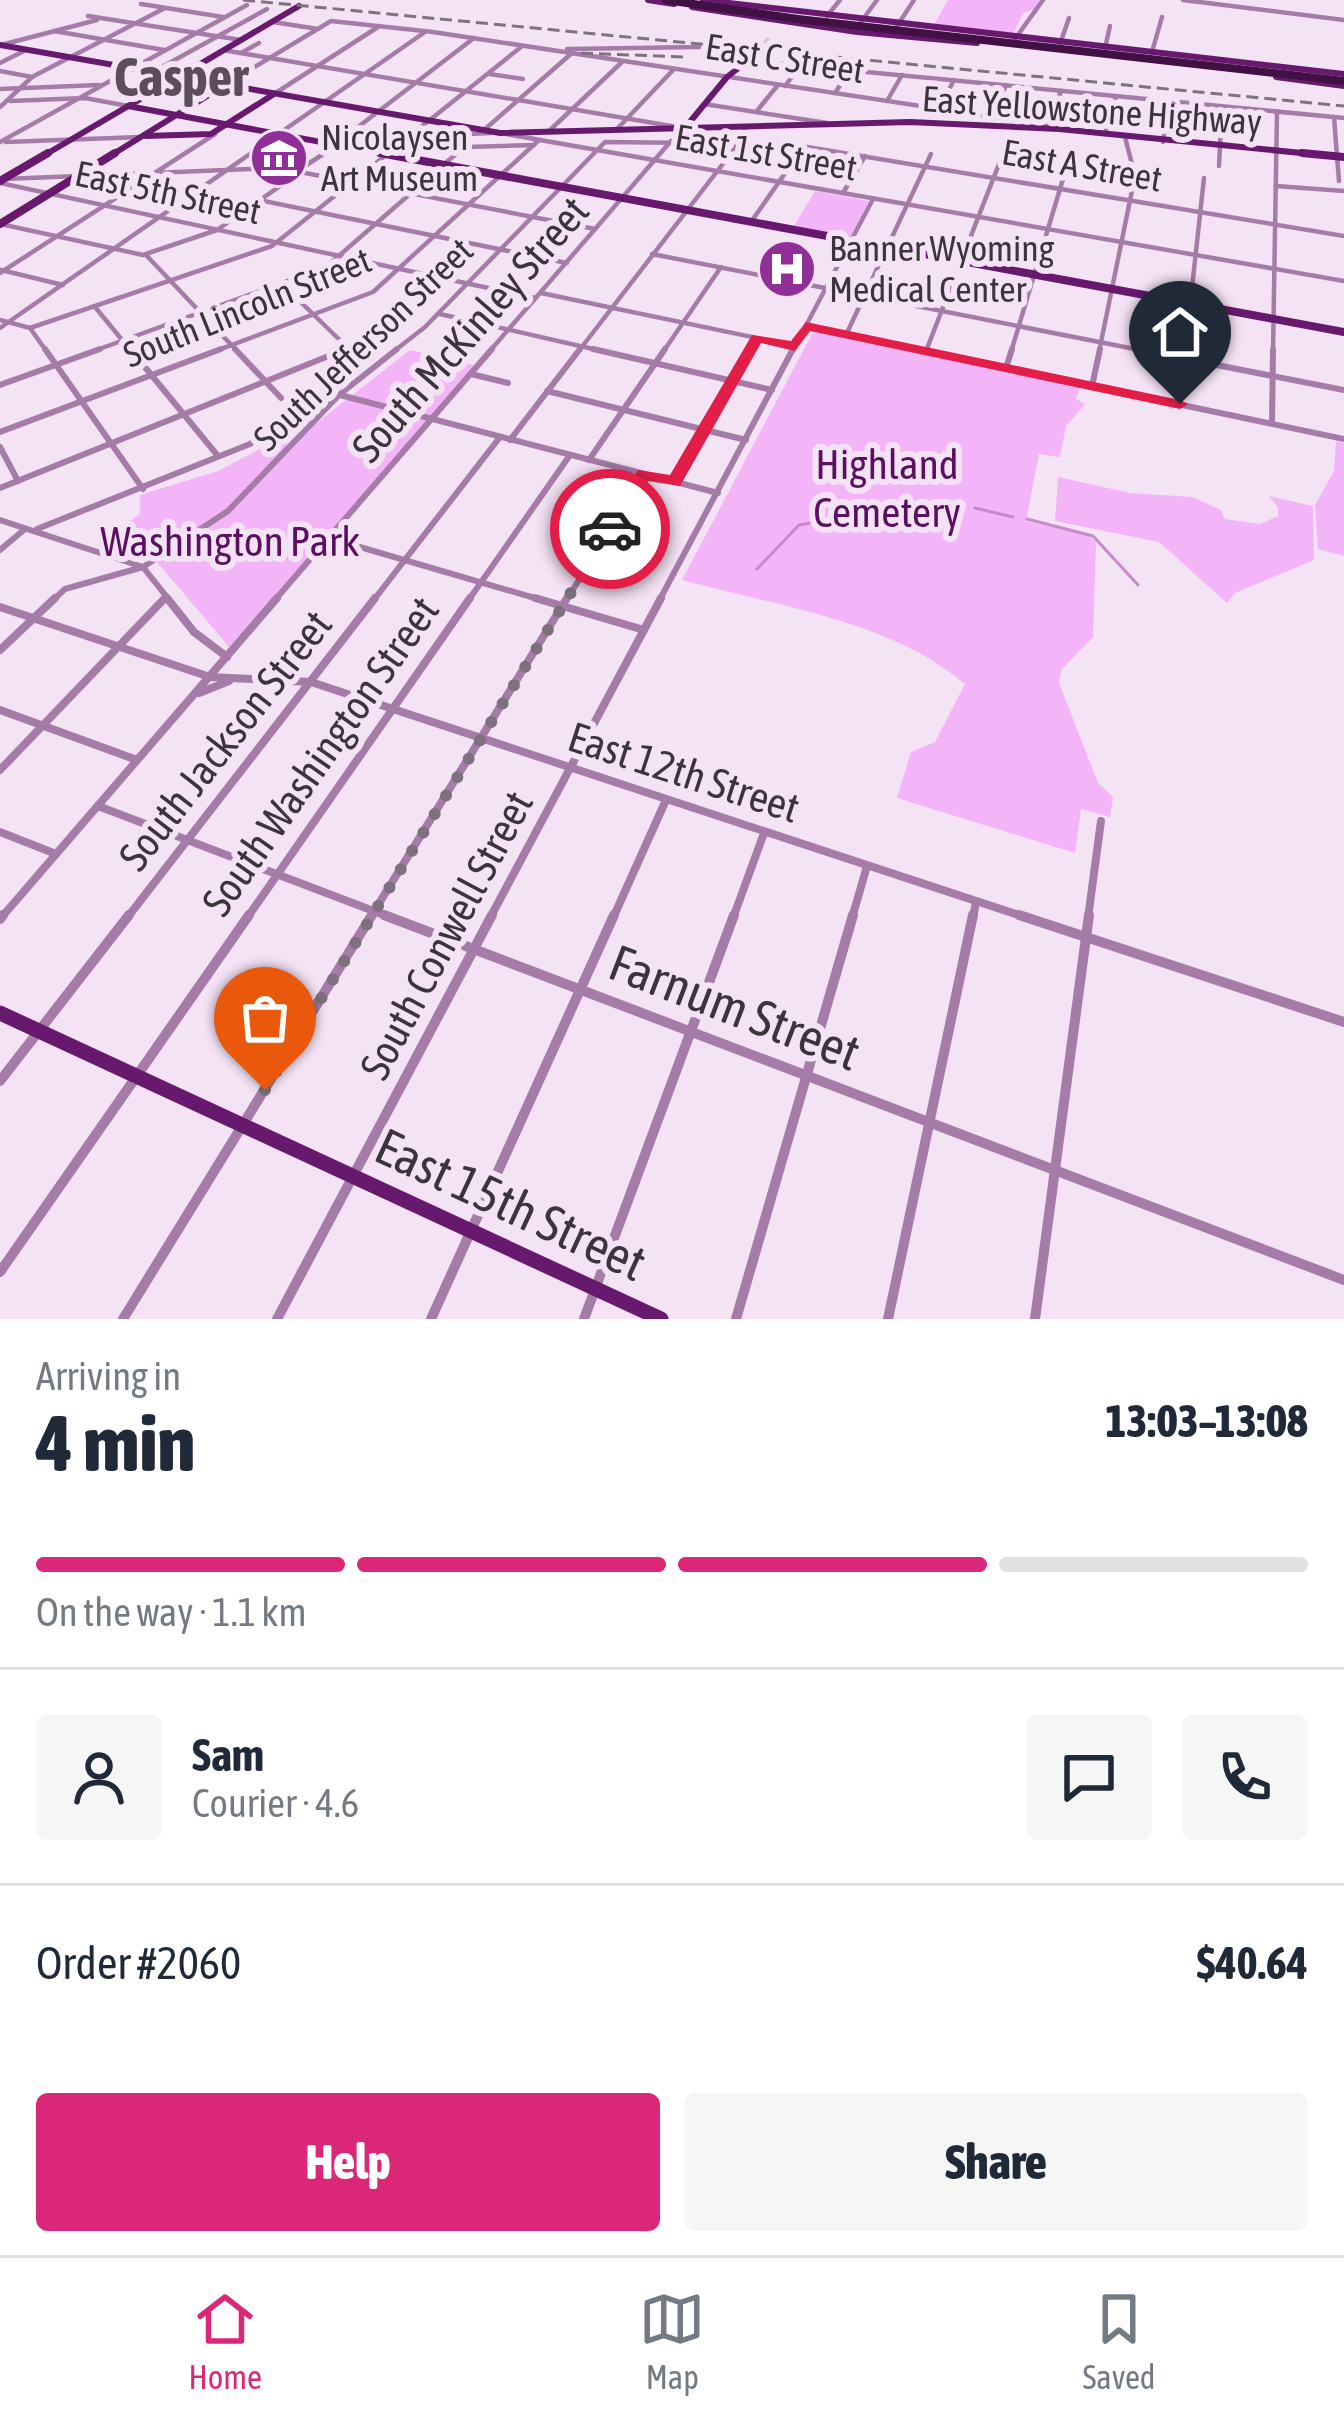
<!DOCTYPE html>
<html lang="en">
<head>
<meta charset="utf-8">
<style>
  body { margin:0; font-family:"Asap Condensed",sans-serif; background:#f6f6f7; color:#1f2937; height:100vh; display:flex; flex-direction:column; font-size:45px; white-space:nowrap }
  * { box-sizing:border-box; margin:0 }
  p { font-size:39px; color:#747a83 }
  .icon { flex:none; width:66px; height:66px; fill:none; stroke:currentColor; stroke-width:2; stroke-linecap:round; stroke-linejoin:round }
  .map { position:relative; height:1319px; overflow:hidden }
  .drawer { display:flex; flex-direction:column; background:#fff; flex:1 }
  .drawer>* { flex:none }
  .pin { position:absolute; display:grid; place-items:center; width:102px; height:102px; color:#fff; margin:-123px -51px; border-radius:50% 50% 50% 0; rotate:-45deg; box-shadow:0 0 12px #0007 }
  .pin .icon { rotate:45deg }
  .courier { position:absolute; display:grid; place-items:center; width:120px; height:120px; margin:-60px; border:9px solid #e11d48; border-radius:50%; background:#fff; color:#222; box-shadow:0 3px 15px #0007 }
  .head em { font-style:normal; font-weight:800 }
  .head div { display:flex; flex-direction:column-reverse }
  .head { display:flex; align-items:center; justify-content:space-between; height:204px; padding:0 36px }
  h1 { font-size:78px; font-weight:800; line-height:90px }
  .bar { display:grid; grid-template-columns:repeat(4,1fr); gap:18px 12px; align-content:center; height:144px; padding:0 36px }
  .bar i { height:15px; border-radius:9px; background:#e0e1e3 }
  .bar .active { background:#db2777 }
  .bar p { grid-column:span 4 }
  .line { display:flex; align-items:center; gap:30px; padding:0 36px; border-top:3px solid #e0e1e3 }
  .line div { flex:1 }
  .round { display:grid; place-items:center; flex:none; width:126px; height:126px; border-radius:12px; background:#f6f6f7 }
  .button { display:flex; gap:24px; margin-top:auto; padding:24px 36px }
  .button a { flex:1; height:138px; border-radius:12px; background:#db2777; color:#fff; font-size:48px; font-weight:800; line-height:138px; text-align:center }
  .button a+a { background:#f6f6f7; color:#1f2937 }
  .dock { display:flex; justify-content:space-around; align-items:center; height:168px; border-top:3px solid #e0e1e3; background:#fff; font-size:33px; color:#747a83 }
  .dock a { display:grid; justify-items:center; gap:6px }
  .dock .active { color:#db2777 }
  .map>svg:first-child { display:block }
  .green { fill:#f3b5f7 }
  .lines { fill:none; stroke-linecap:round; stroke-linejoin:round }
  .stream { stroke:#c78acb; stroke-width:3 }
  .major-tunnel { stroke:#cfbfd0; stroke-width:6; stroke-dasharray:6 3; stroke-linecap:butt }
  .minor-far3 { stroke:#a57ca7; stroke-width:4.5 }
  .minor-far2 { stroke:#a57ca7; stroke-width:6 }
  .minor-far1 { stroke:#a57ca7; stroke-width:8 }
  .minor { stroke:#a57ca7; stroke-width:10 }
  .major-far2 { stroke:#671a6d; stroke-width:6 }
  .major-far1 { stroke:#671a6d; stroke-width:8 }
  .major { stroke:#671a6d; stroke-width:15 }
  .highway { stroke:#411045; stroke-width:8 }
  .rail { stroke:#7e727e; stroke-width:3; stroke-dasharray:12 6; stroke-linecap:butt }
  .highway-bridge { stroke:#411045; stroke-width:8 }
  .route { fill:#e11d48 }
  .done { stroke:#7c717d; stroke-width:12; stroke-dasharray:0 21.6 }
  .labels { text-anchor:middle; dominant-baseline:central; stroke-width:12; stroke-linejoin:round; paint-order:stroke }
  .far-street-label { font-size:36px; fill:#3c343c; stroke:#f4e2f5 }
  .far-poi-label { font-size:36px; fill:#3c343c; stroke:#f4e2f5; text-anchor:start }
  .street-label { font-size:42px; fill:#3c343c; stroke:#f4e2f5 }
  .park-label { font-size:42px; fill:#5b0f60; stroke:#f4e2f5 }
  .near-street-label { font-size:51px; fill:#3c343c; stroke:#f4e2f5 }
  .far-town-label { font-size:54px; font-weight:bold; fill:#5c4c5d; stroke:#f4e2f5 }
</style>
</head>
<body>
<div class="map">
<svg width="1344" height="1319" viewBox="0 0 1344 1319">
  <rect width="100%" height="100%" fill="#f4e2f5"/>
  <g class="green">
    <path d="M948 0H1039L1035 9 1023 13 1012 37 932 28Z"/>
    <path d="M815 191 869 201 850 237 794 226Z"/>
    <path d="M813 332 1080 387 1076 399 1085 404 1066 426 1060 457 1039 454 1026 521 1088 535 1096 542 1093 637 1061 670 1059 683 1098 783 1113 797 1110 817 1081 809 1075 853 897 798 911 752 935 742 965 684C889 620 776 606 682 580Z"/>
    <path d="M410 350 478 366 229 647 158 563 97 545 140 514V495L218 471 275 441 291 443Z"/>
    <path d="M1336 441 1344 443V556L1318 549 1315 505 1334 471Z"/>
    <path d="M1058 477 1130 493 1192 497 1221 510 1225 519 1260 524 1278 516V507L1269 496 1313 506 1314 560 1235 593 1227 603 1159 542 1055 521Z"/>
  </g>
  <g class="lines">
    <g class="stream">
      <path d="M975 508 1013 517"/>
      <path d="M833 519 925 505H962"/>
      <path d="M1027 519 1093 536 1138 585"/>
      <path d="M757 569 799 525 822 521"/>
    </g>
    <path class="major-tunnel" d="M760 51 771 37"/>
    <g class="minor-far3">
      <path d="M1183 0 1344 20"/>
      <path d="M141 4 223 17"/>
      <path d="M88 16 241 40"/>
      <path d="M827 16 840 0"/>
      <path d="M273 22 318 29"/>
      <path d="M861 22 877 0"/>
      <path d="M897 26 914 0"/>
      <path d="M54 31 164 50"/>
      <path d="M1015 39 1043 0"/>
      <path d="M1060 44 1069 18"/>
      <path d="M1 45 97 20"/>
      <path d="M1105 48 1110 26"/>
      <path d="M567 49 699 47"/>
      <path d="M223 50 683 128"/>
      <path d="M1152 52 1162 17"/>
      <path d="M241 53 259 43"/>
      <path d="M752 61 1344 118"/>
      <path d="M0 63 26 50"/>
      <path d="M0 71 32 77"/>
      <path d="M153 72 267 9"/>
      <path d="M489 74 523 79"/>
      <path d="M225 85 331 21 433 32 1059 127"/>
      <path d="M785 86 801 65"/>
      <path d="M0 89 99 85"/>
      <path d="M835 93 850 70"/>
      <path d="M274 94 378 27"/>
      <path d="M10 101 85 98 128 106"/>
      <path d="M887 101 902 75"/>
      <path d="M704 104 827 123"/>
      <path d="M0 107 32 77 165 8"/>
      <path d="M939 109 954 80"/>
      <path d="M756 112 778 85"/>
      <path d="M993 117 1006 85"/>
      <path d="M1334 117 1339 181"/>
      <path d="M1048 126 1061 91"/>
      <path d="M617 129 674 69"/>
      <path d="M484 130 572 53"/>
      <path d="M549 131 622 62"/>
      <path d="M506 134 1344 281"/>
      <path d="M1105 134 1116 96"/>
      <path d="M345 137 474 38"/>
      <path d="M0 142 247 5"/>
      <path d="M6 142 141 137"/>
      <path d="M1163 142 1168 101"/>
      <path d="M395 149 534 145"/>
      <path d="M1219 166 1222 106"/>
      <path d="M275 169 302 168 346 139 491 133"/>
      <path d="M4 179 277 168"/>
      <path d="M0 183 535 298"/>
      <path d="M1276 186 1344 191"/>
      <path d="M843 193 865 156"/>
      <path d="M259 200 567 263"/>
      <path d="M751 222 804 146"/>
      <path d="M0 224 143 255 217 230 300 172 595 229"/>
      <path d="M652 254 1150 352"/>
      <path d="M146 255 238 352"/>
      <path d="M1 270 63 285"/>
      <path d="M0 273 215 134"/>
      <path d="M281 283 348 348 338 352"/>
      <path d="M541 293 795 346"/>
      <path d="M95 307 132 352"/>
      <path d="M440 314 606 352"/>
      <path d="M0 320 30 328"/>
      <path d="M806 326 930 352"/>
      <path d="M0 328 425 32"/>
      <path d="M30 328 272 246 521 47"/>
      <path d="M30 328 47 352"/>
      <path d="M846 335 931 154"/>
      <path d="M926 351 999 164"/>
      <path d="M91 352 326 267 464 147"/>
      <path d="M213 352 373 292 538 141"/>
      <path d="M393 352 425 327 605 142 789 144 1344 236"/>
      <path d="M489 352 671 141"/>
      <path d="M578 352 742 139 745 128"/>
      <path d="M663 352 721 267"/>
      <path d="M748 352 756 338"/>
      <path d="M792 352 873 199"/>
      <path d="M1011 352 1066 169"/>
      <path d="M1099 352 1135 176 1125 137"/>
      <path d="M1185 352 1204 178"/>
      <path d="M1273 352 1277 111"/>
    </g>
    <g class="minor-far2">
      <path d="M45 349 143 489"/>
      <path d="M130 349 218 456"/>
      <path d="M235 349 281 398"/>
      <path d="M593 349 772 390"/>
      <path d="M915 349 1344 439"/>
      <path d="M1135 349 1344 390"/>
      <path d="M1006 368 1012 349"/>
      <path d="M471 374 508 383"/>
      <path d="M0 385 100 349"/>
      <path d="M1092 386 1100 349"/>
      <path d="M547 391 746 440"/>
      <path d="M340 395 718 493"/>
      <path d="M1179 404 1185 349"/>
      <path d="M1272 423 1273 349"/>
      <path d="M0 432 221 349"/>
      <path d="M510 440 580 349"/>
      <path d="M0 447 18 481"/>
      <path d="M589 460 665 349"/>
      <path d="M674 482 750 349"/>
      <path d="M0 488 346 349"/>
      <path d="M0 520 143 567 170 601"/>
      <path d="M37 529 250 444 267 431"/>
      <path d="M329 538 545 601"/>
      <path d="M0 550 25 529"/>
      <path d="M52 601 65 589 143 567 228 511 339 395 397 349"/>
      <path d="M274 601 492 349"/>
      <path d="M373 601 500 437"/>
      <path d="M468 601 570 455"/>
      <path d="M566 601 644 474"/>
      <path d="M659 601 793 349"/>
    </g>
    <g class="minor-far1">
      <path d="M167 598 194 632 227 657"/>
      <path d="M535 598 644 630"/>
      <path d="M0 607 210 677 311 682 1028 918"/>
      <path d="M0 650 55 598"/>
      <path d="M199 693 229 681"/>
      <path d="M0 710 137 760"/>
      <path d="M0 770 165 598"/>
      <path d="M98 806 392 918"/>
      <path d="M0 832 56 854"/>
      <path d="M1 918 277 598"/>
      <path d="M127 918 375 598"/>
      <path d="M247 918 470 598"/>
      <path d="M370 918 567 598"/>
      <path d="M490 918 661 598"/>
      <path d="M613 918 666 800"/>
      <path d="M733 918 764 833"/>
      <path d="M852 918 867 866"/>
      <path d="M973 918 976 902"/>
      <path d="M1088 918 1101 821"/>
    </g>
    <g class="minor">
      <path d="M384 915 1344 1280"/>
      <path d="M1019 915 1344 1022"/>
      <path d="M0 919 3 915"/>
      <path d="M0 1081 129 915"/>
      <path d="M0 1272 249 915"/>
      <path d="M123 1319 372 915"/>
      <path d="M277 1319 492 915"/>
      <path d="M431 1319 614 915"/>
      <path d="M584 1319 734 915"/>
      <path d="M736 1319 853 915"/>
      <path d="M888 1319 973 915"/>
      <path d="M1035 1319 1089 915"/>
    </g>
    <g class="major-far2">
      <path d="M648 0 674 4"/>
      <path d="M703 0 1344 74"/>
      <path d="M692 7 857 32 977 43"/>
      <path d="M0 45 500 133 910 122 1059 129 1332 156"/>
      <path d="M1276 77 1344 86"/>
      <path d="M128 106 396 156"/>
      <path d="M684 129 727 77 760 51"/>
      <path d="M146 136 211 134 274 94"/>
      <path d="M43 156 299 6"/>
      <path d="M110 156 225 85"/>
    </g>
    <g class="major-far1">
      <path d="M380 153 1344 332"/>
      <path d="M1302 153 1344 157"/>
      <path d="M0 181 48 153"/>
      <path d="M0 224 115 153"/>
    </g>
    <path class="major" d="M0 1013 661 1319"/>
    <g class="highway">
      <path d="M666 0 777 16"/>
      <path d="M798 19 1344 81"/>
    </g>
    <g class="rail">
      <path d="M243 0 1344 106"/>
      <path d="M581 53 683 57"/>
    </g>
    <path class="highway-bridge" d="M777 16 798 19"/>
  </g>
  <path class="route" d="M806 322 1180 400 1188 404 1180 409 810 331 795 351 761 343 680 486 648 481 616 533H604L602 529 638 470 670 475 752 335 791 341Z"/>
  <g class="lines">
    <path class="done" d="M265 1090 610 529"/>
  </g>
  <defs>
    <g id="museum-disc" transform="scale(3)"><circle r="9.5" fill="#902f97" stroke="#f4e2f5"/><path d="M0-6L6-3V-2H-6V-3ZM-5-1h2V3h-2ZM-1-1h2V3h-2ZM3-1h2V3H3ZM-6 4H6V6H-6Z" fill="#fff"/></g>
    <g id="hospital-disc" transform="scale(3)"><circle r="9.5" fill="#902f97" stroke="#f4e2f5"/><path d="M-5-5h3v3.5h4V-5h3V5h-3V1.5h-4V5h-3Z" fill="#fff"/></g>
  </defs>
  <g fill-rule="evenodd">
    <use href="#museum-disc" x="279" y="158"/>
    <use href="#hospital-disc" x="787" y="269"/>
  </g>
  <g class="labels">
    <g class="far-street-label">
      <text transform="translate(785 58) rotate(9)">East C Street</text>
      <text transform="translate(1092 110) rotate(4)">East Yellowstone Highway</text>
      <text transform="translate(766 152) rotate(10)">East 1st Street</text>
      <text transform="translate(1082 165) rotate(10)">East A Street</text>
      <text transform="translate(168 192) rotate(12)">East 5th Street</text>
      <text transform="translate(247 307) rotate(-22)">South Lincoln Street</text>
      <text transform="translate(363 344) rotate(-44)">South Jefferson Street</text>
    </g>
    <g class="far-poi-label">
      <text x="321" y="137">Nicolaysen<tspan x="321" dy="41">Art Museum</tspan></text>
      <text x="829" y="248">Banner Wyoming<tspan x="829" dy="41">Medical Center</tspan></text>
    </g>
    <g class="street-label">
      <text transform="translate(470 329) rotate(-49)">South McKinley Street</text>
      <text transform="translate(225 740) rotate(-52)">South Jackson Street</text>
      <text transform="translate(320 756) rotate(-55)">South Washington Street</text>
      <text transform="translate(684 772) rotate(18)">East 12th Street</text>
      <text transform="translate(446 935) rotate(-62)">South Conwell Street</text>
    </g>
    <g class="park-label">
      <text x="887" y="464">Highland<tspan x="887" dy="48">Cemetery</tspan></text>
      <text x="230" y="541">Washington Park</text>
    </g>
    <g class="near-street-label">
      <text transform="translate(735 1007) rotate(21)">Farnum Street</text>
      <text transform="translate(511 1204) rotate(25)">East 15th Street</text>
    </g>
    <g class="far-town-label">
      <text x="181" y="76">Casper</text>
    </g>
  </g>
</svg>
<div class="pin" style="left:265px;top:1090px;background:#ea580c"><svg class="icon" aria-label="bag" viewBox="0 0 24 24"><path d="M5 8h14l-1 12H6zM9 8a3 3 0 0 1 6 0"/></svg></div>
<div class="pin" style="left:1180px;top:404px;background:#1f2937"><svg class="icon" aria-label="home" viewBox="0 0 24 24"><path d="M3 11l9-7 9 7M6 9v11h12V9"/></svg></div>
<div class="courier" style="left:610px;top:529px"><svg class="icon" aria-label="car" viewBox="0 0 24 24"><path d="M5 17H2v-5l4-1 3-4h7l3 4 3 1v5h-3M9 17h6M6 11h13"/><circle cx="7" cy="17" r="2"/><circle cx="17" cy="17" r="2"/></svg></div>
</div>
<section class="drawer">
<div class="head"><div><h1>4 min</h1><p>Arriving in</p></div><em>13:03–13:08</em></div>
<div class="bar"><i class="active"></i><i class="active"></i><i class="active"></i><i></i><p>On the way · 1.1 km</p></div>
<div class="line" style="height:216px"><a class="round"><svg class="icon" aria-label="person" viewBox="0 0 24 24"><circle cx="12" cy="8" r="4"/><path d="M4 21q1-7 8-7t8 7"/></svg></a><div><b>Sam</b><p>Courier · 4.6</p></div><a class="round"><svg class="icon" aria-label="chat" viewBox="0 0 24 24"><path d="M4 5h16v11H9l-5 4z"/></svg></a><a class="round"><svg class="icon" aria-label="phone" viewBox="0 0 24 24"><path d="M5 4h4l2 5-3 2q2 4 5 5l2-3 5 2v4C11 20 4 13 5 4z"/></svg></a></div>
<div class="line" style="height:156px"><div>Order #2060</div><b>$40.64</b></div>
<div class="button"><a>Help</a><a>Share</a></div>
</section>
<nav class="dock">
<a class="active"><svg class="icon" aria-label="home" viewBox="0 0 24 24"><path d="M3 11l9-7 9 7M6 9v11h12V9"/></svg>Home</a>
<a><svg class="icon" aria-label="map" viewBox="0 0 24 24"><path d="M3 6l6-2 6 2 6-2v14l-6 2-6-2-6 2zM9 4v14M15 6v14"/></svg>Map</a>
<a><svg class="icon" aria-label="saved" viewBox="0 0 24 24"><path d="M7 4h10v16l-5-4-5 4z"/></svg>Saved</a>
</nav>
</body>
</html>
